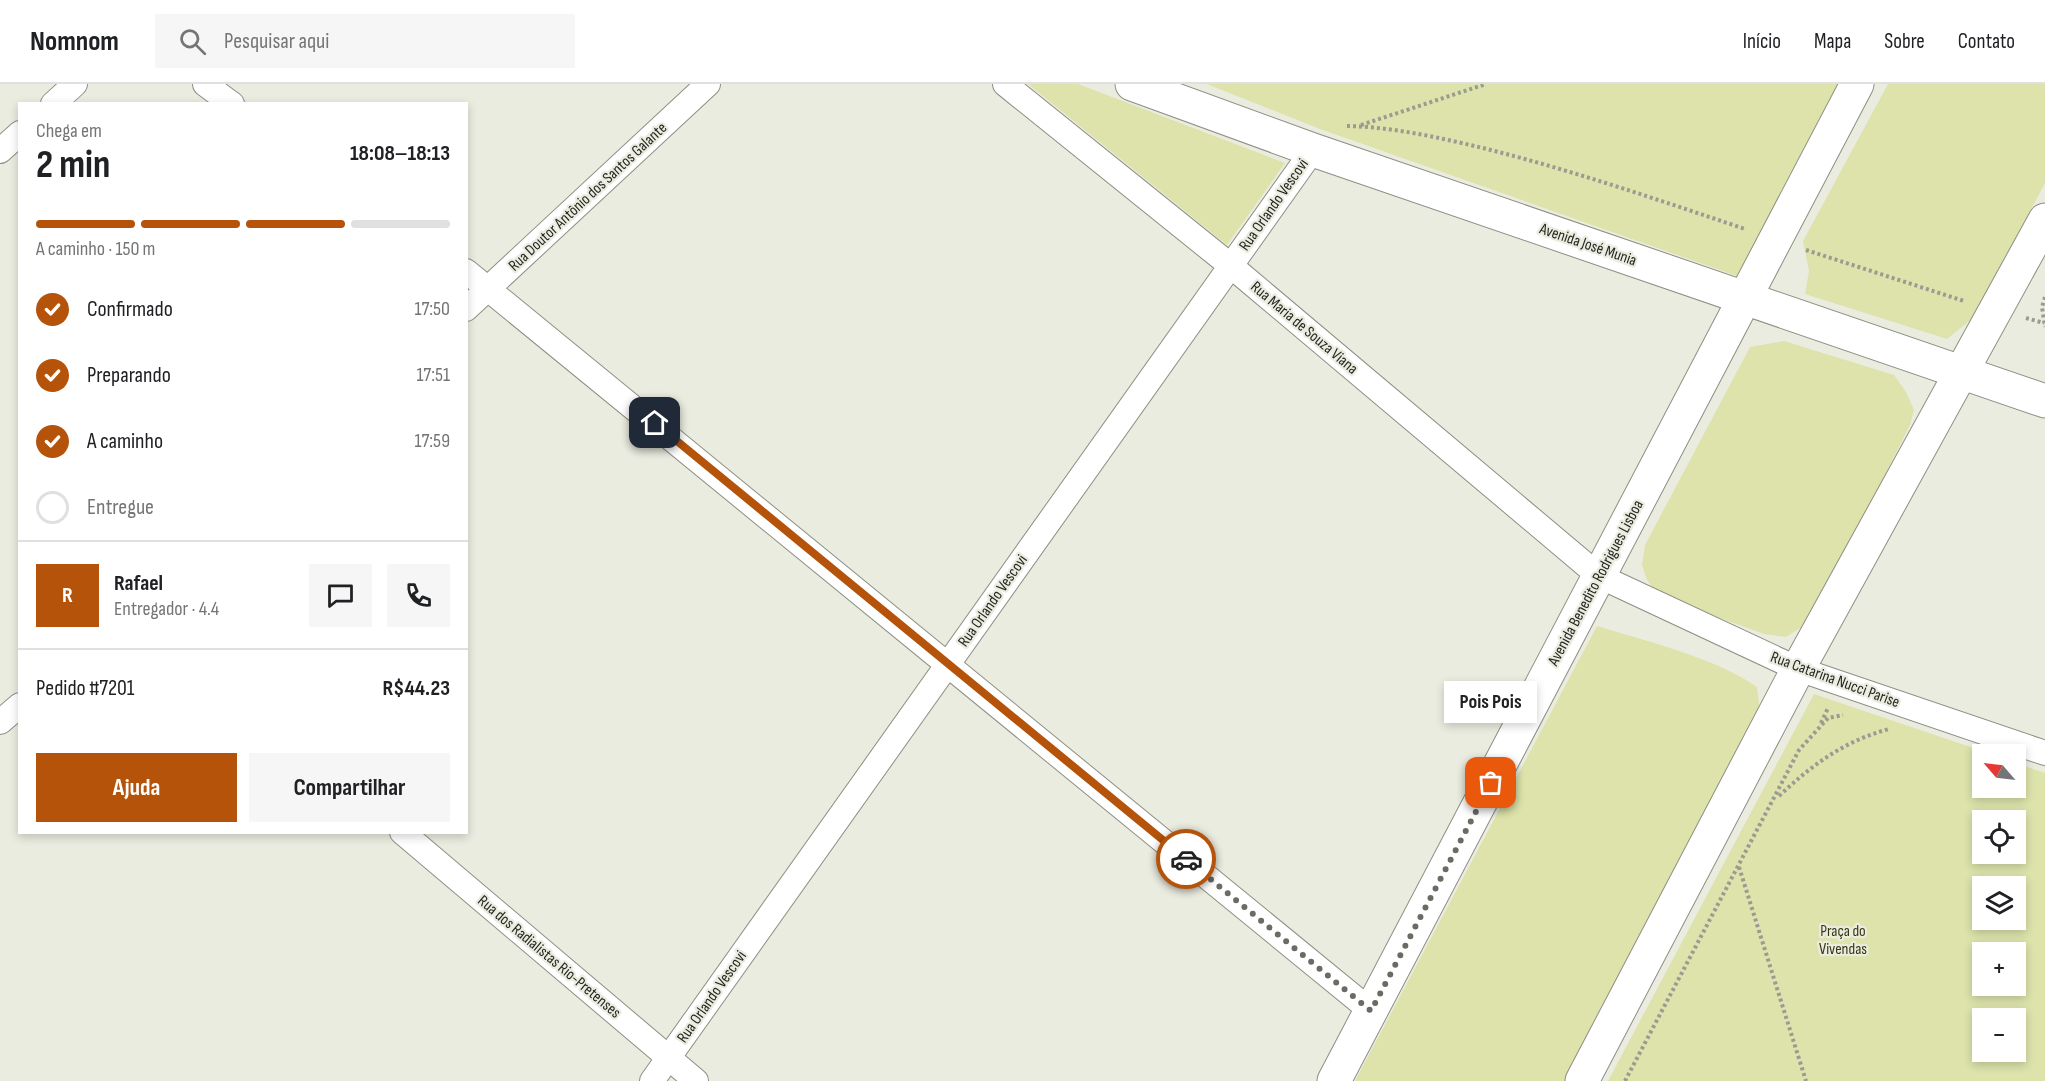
<!DOCTYPE html>
<html lang="pt">
<head>
<meta charset="utf-8">
<style>
  body { margin:0; font-family:"Sofia Sans Condensed",sans-serif; background:#f6f6f6; color:#202124; height:100vh; display:flex; flex-direction:column; font-size:22px; white-space:nowrap }
  * { box-sizing:border-box; margin:0 }
  p { font-size:20px; color:#757577 }
  .icon { flex:none; width:33px; height:33px; fill:none; stroke:currentColor; stroke-width:2; stroke-linecap:round; stroke-linejoin:round }
  .map { position:relative; flex:1; overflow:hidden }
  .side { position:absolute; left:18px; top:18px; width:450px; height:732px; display:flex; flex-direction:column; background:#fff; border-radius:0px; box-shadow:0 3px 9px #0003 }
  .side>* { flex:none }
  .needle { width:39px; rotate:298deg }
  .controls { position:absolute; left:1972px; top:660px; display:grid; gap:12px }
  .controls a { display:grid; place-items:center; width:54px; height:54px; border-radius:0px; background:#fff; box-shadow:0 3px 9px #0003; font-size:30px }
  .pin { position:absolute; display:grid; place-items:center; width:51px; height:51px; color:#fff; margin:-26px; border-radius:12px; box-shadow:0 3px 9px #0006 }
  .courier { position:absolute; display:grid; place-items:center; width:60px; height:60px; margin:-30px; border:4px solid #b45309; border-radius:50%; background:#fff; color:#222; box-shadow:0 2px 8px #0007 }
  .bubble { position:absolute; height:42px; border-radius:0px; background:#fff; box-shadow:0 3px 9px #0003; font-size:20px; font-weight:700; line-height:42px; text-align:center }
  .head em { font-style:normal; font-weight:700 }
  .head div { display:flex; flex-direction:column-reverse }
  .head { display:flex; align-items:center; justify-content:space-between; height:102px; padding:0 18px }
  h1 { font-size:39px; font-weight:700; line-height:45px }
  .bar { display:grid; grid-template-columns:repeat(4,1fr); gap:9px 6px; align-content:center; height:72px; padding:0 18px }
  .bar i { height:8px; border-radius:4px; background:#e0e0e0 }
  .bar .current { background:#b45309 }
  .bar p { grid-column:span 4 }
  .line { display:flex; align-items:center; gap:15px; padding:0 18px; border-top:2px solid #e0e0e0 }
  .line div { flex:1 }
  .round { display:grid; place-items:center; flex:none; width:63px; height:63px; border-radius:0px; background:#f6f6f6 }
  ol { padding:0 18px; list-style:none }
  li { display:flex; align-items:center; gap:18px; height:66px }
  li p { margin-inline-start:auto }
  li .icon { padding:6px; border-radius:50%; background:#b45309; color:#fff; stroke-width:4 }
  li:last-child { color:#757577 }
  li i { width:33px; height:33px; border:3px solid #e0e0e0; border-radius:50% }
  .primary-button { display:flex; gap:12px; margin-top:auto; padding:12px 18px }
  .primary-button a { flex:1; height:69px; border-radius:0px; background:#b45309; color:#fff; font-size:24px; font-weight:700; line-height:69px; text-align:center }
  .primary-button a+a { background:#f6f6f6; color:#202124 }
  header { display:flex; align-items:center; gap:36px; box-sizing:border-box; height:84px; padding:0 30px; background:#fff; border-bottom:2px solid #e0e0e0 }
  header strong { font-size:28px }
  nav { display:flex; gap:33px; margin-inline-start:auto; font-size:21px }
  .search { width:420px; height:54px; background:#f6f6f6; display:flex; align-items:center; gap:15px; box-sizing:border-box; padding:0 21px; border-radius:0px; color:#757577; font-size:22px }
  .map>svg:first-child { display:block }
  .green { fill:#dde3ab; fill-rule:evenodd }
  .lines { fill:none; stroke-linecap:round; stroke-linejoin:round }
  .street-casing { stroke:#8d8f83; stroke-width:26 }
  .primary-casing { stroke:#8d8f83; stroke-width:35 }
  .path { stroke:#9a9b91; stroke-width:4; stroke-dasharray:3 3; stroke-linecap:butt }
  .street { stroke:#fff; stroke-width:24 }
  .primary { stroke:#fff; stroke-width:33 }
  .done { stroke:#6a6b64; stroke-width:6; stroke-dasharray:0 10.8 }
  .route { stroke:#b45309; stroke-width:8 }
  .labels { text-anchor:middle; dominant-baseline:central; stroke-width:4.5; stroke-linejoin:round; paint-order:stroke }
  .street-label { font-size:16px; fill:#252621; stroke:#ebece0 }
  .park-label { font-size:16px; fill:#363811; stroke:#ebece0 }
</style>
</head>
<body>
<header>
<strong>Nomnom</strong>
<div class="search"><svg class="icon" aria-label="search" viewBox="0 0 24 24"><circle cx="10" cy="10" r="6"/><path d="M15 15l6 6"/></svg>Pesquisar aqui</div>
<nav><a>Início</a><a>Mapa</a><a>Sobre</a><a>Contato</a></nav>
</header>
<div class="map">
<svg width="2045" height="997" viewBox="0 0 2045 997">
  <rect width="100%" height="100%" fill="#ebece0"/>
  <g class="green">
    <path d="M1028 0H1078L1285 79 1227 161Z"/>
    <path d="M1207 0H1839L1737 192 1320 45Z"/>
    <path d="M1888 0H2045V99L1973 234 1947 255 1805 210 1809 187 1803 157Z"/>
    <path d="M1784 257 1894 291 1906 308 1914 326 1910 341 1811 537 1786 553 1764 550 1659 512 1647 496 1642 481 1645 461 1750 263Z"/>
    <path d="M1597 542C1646 557 1716 574 1757 603L1761 638 1569 997H1355Z"/>
    <path d="M1814 610 1991 670H1983V704H2016V679L2045 689V997H1608ZM2016 736V770H1983V736ZM2016 802V836H1983V802ZM2016 868V902H1983V868ZM2016 934V968H1983V934Z"/>
  </g>
  <g class="lines">
    <g class="street-casing">
      <g id="street">
        <path d="M205 0 232 20"/>
        <path d="M1005 0 1231 182 1599 492 1798 585 2045 669"/>
        <path d="M53 20 75 0"/>
        <path d="M0 67 20 49"/>
        <path d="M466 187 1371 927"/>
        <path d="M466 225 708 0"/>
        <path d="M0 638 20 621"/>
        <path d="M402 748 696 997"/>
        <path d="M652 997 1313 66"/>
      </g>
    </g>
    <g class="primary-casing">
      <g id="primary">
        <path d="M1132 0 1313 66 2045 317"/>
        <path d="M1334 997 1857 0"/>
        <path d="M1582 997 1798 585 2045 136"/>
      </g>
    </g>
    <g class="path">
      <path d="M1361 41 1486 0"/>
      <path d="M1347 42C1394 43 1441 54 1487 65 1574 87 1659 116 1745 145"/>
      <path d="M1806 166 1964 217"/>
      <path d="M2045 213 2042 223 2045 243"/>
      <path d="M2026 234 2044 239"/>
      <path d="M1821 639 1828 624"/>
      <path d="M1779 712C1812 681 1844 657 1889 645"/>
      <path d="M1739 783 1806 997"/>
      <path d="M1625 997 1799 666 1828 634 1843 631"/>
    </g>
    <use href="#street" class="street"/>
    <use href="#primary" class="primary"/>
  </g>
  <g class="lines">
    <path class="done" d="M1186 775 1371 927 1491 699"/>
    <path class="route" d="M655 339 1186 775"/>
  </g>
  <g class="labels">
    <g class="street-label">
      <text transform="translate(588 113) rotate(-43)">Rua Doutor Antônio dos Santos Galante</text>
      <text transform="translate(1274 121) rotate(-55)">Rua Orlando Vescovi</text>
      <text transform="translate(1588 161) rotate(19)">Avenida José Munia</text>
      <text transform="translate(1304 244) rotate(40)">Rua Maria de Souza Viana</text>
      <text transform="translate(1596 499) rotate(-62)">Avenida Benedito Rodrigues Lisboa</text>
      <text transform="translate(993 517) rotate(-55)">Rua Orlando Vescovi</text>
      <text transform="translate(1835 596) rotate(20)">Rua Catarina Nucci Parise</text>
      <text transform="translate(549 873) rotate(40)">Rua dos Radialistas Rio-Pretenses</text>
      <text transform="translate(712 913) rotate(-55)">Rua Orlando Vescovi</text>
    </g>
    <g class="park-label">
      <text x="1843" y="847">Praça do<tspan x="1843" dy="18">Vivendas</tspan></text>
    </g>
  </g>
</svg>
<div class="controls">
<a><svg class="needle" viewBox="-14 -14 28 28"><path d="M0-13l5 13h-10z" fill="#e53935"/><path d="M0 13l5-13h-10z" fill="#757577"/></svg></a>
<a><svg class="icon" aria-label="locate" viewBox="0 0 24 24"><circle cx="12" cy="12" r="6"/><path d="M12 2v4M12 18v4M2 12h4M18 12h4"/></svg></a>
<a><svg class="icon" aria-label="layers" viewBox="0 0 24 24"><path d="M12 4l9 5-9 5-9-5zM3 14l9 5 9-5"/></svg></a>
<a>+</a>
<a>−</a>
</div>
<div class="pin" style="left:1491px;top:699px;background:#ea580c"><svg class="icon" aria-label="bag" viewBox="0 0 24 24"><path d="M5 8h14l-1 12H6zM9 8a3 3 0 0 1 6 0"/></svg></div>
<div class="pin" style="left:655px;top:339px;background:#1f2937"><svg class="icon" aria-label="home" viewBox="0 0 24 24"><path d="M3 11l9-7 9 7M6 9v11h12V9"/></svg></div>
<div class="courier" style="left:1186px;top:775px"><svg class="icon" aria-label="car" viewBox="0 0 24 24"><path d="M5 17H2v-5l4-1 3-4h7l3 4 3 1v5h-3M9 17h6M6 11h13"/><circle cx="7" cy="17" r="2"/><circle cx="17" cy="17" r="2"/></svg></div>
<div class="bubble" style="left:1444px;top:597px;width:93px">Pois Pois</div>
<section class="side">
<div class="head"><div><h1>2 min</h1><p>Chega em</p></div><em>18:08–18:13</em></div>
<div class="bar"><i class="current"></i><i class="current"></i><i class="current"></i><i></i><p>A caminho · 150 m</p></div>
<ol>
<li><svg class="icon" aria-label="check" viewBox="0 0 24 24"><path d="M5 12l5 5 9-10"/></svg>Confirmado<p>17:50</p></li>
<li><svg class="icon" aria-label="check" viewBox="0 0 24 24"><path d="M5 12l5 5 9-10"/></svg>Preparando<p>17:51</p></li>
<li><svg class="icon" aria-label="check" viewBox="0 0 24 24"><path d="M5 12l5 5 9-10"/></svg>A caminho<p>17:59</p></li>
<li><i></i>Entregue</li>
</ol>
<div class="line" style="height:108px"><b class="round" style="background:#b45309;color:#fff">R</b><div><b>Rafael</b><p>Entregador · 4.4</p></div><a class="round"><svg class="icon" aria-label="chat" viewBox="0 0 24 24"><path d="M4 5h16v11H9l-5 4z"/></svg></a><a class="round"><svg class="icon" aria-label="phone" viewBox="0 0 24 24"><path d="M5 4h4l2 5-3 2q2 4 5 5l2-3 5 2v4C11 20 4 13 5 4z"/></svg></a></div>
<div class="line" style="height:78px"><div>Pedido #7201</div><b>R$44.23</b></div>
<div class="primary-button"><a>Ajuda</a><a>Compartilhar</a></div>
</section>
</div>
</body>
</html>
